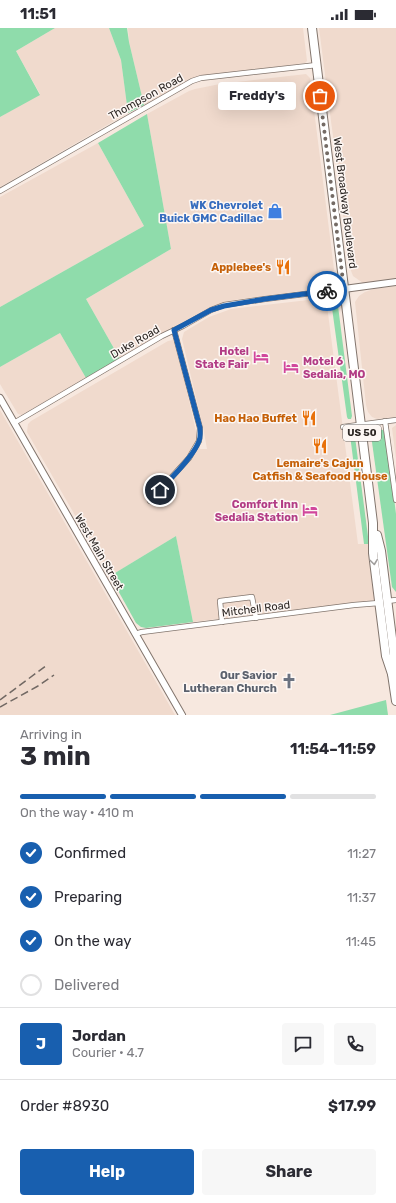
<!DOCTYPE html>
<html lang="en">
<head>
<meta charset="utf-8">
<style>
  body { margin:0; font-family:Rubik,sans-serif; background:#f7f7f7; color:#2b2b33; height:100vh; display:flex; flex-direction:column; font-size:15px; white-space:nowrap }
  * { box-sizing:border-box; margin:0 }
  p { font-size:13px; color:#7c7c81 }
  .icon { flex:none; width:22px; height:22px; fill:none; stroke:currentColor; stroke-width:2; stroke-linecap:round; stroke-linejoin:round }
  .map { position:relative; height:687px; overflow:hidden }
  .panel { display:flex; flex-direction:column; background:#fff; flex:1 }
  .panel>* { flex:none }
  .pin { position:absolute; display:grid; place-items:center; width:34px; height:34px; color:#fff; margin:-17px; border:2px solid #fff; border-radius:50%; box-shadow:0 1px 4px #0007 }
  .courier { position:absolute; display:grid; place-items:center; width:40px; height:40px; margin:-20px; border:3px solid #185faf; border-radius:50%; background:#fff; color:#222; box-shadow:0 1px 5px #0007 }
  .bubble { position:absolute; height:28px; border-radius:4px; background:#fff; box-shadow:0 4px 16px #0002; font-size:13px; font-weight:700; line-height:28px; text-align:center }
  .head em { font-style:normal; font-weight:700 }
  .head div { display:flex; flex-direction:column-reverse }
  .head { display:flex; align-items:center; justify-content:space-between; height:68px; padding:0 20px }
  h1 { font-size:26px; font-weight:700; line-height:30px }
  .bar { display:grid; grid-template-columns:repeat(4,1fr); gap:6px 4px; align-content:center; height:48px; padding:0 20px }
  .bar i { height:5px; border-radius:3px; background:#e1e1e2 }
  .bar .current { background:#185faf }
  .bar p { grid-column:span 4 }
  .line { display:flex; align-items:center; gap:10px; padding:0 20px; border-top:1px solid #e1e1e2 }
  .line div { flex:1 }
  .round { display:grid; place-items:center; flex:none; width:42px; height:42px; border-radius:4px; background:#f7f7f7 }
  ol { padding:0 20px; list-style:none }
  li { display:flex; align-items:center; gap:12px; height:44px }
  li p { margin-inline-start:auto }
  li .icon { padding:4px; border-radius:50%; background:#185faf; color:#fff; stroke-width:4 }
  li:last-child { color:#7c7c81 }
  li i { width:22px; height:22px; border:2px solid #e1e1e2; border-radius:50% }
  .action { display:flex; gap:8px; margin-top:auto; padding:8px 20px }
  .action a { flex:1; height:46px; border-radius:4px; background:#185faf; color:#fff; font-size:16px; font-weight:700; line-height:46px; text-align:center }
  .action a+a { background:#f7f7f7; color:#2b2b33 }
  .status { display:flex; justify-content:space-between; align-items:center; height:28px; padding:0 20px; background:#fff; direction:ltr }
  .status svg { height:11px; fill:currentColor }
  .map>svg:first-child { display:block }
  .built { fill:#f0dacd }
  .green { fill:#8fdcab }
  .lines { fill:none; stroke-linecap:round; stroke-linejoin:round }
  .street-casing { stroke:#82756d; stroke-width:6 }
  .secondary-casing { stroke:#82756d; stroke-width:8 }
  .highway-casing { stroke:#82756d; stroke-width:10 }
  .street { stroke:#fff; stroke-width:4.5 }
  .secondary { stroke:#fff; stroke-width:6 }
  .highway { stroke:#fff; stroke-width:8 }
  .rail { stroke:#716863; stroke-width:1.5; stroke-dasharray:8 4; stroke-linecap:butt }
  .oneway { stroke:#a09e9c }
  .done { stroke:#746b65; stroke-width:4; stroke-dasharray:0 7.2 }
  .route { stroke:#185faf; stroke-width:5 }
  .labels { text-anchor:middle; dominant-baseline:central; stroke-width:3; stroke-linejoin:round; paint-order:stroke }
  .shield { fill:#fdf7f4; stroke:#6b6562; stroke-width:1 }
  .shield-label { font-size:10px; font-weight:bold; fill:#2d2724 }
  .street-label { font-size:11px; fill:#2d2724; stroke:#fdf7f4 }
  .shop-label { font-size:11px; font-weight:bold; fill:#366cbe; stroke:#fdf7f4; text-anchor:end }
  .food-label { font-size:11px; font-weight:bold; fill:#c56008; stroke:#fdf7f4; text-anchor:end }
  .hotel-label { font-size:11px; font-weight:bold; fill:#b23c85; stroke:#fdf7f4; text-anchor:end }
  .worship-label { font-size:11px; font-weight:bold; fill:#5b616d; stroke:#fdf7f4; text-anchor:end }
</style>
</head>
<body>
<div class="status"><b>11:51</b><svg viewBox="0 0 49 12"><path d="M0 12V9h3v3zM5 12V6h3v6zM10 12V3h3v9zM15 12V0h3v12zM26 1h20v11H26zM47 4h2v5h-2z"/></svg></div>
<div class="map">
<svg width="396" height="687" viewBox="0 0 396 687">
  <rect width="100%" height="100%" fill="#f7e8df"/>
  <g class="built">
    <path d="M55 0H109L121 32 128 85 0 159V89L40 66 16 23Z"/>
    <path d="M128 0H303L307 33 305 35 210 48 190 54 144 77 129 14Z"/>
    <path d="M319 0H396V251L363 255 353 248 350 240Z"/>
    <path d="M306 46 310 50 334 241 332 254 322 260 234 272 219 276 120 331 86 271 171 221 147 86 189 63 195 61 220 56Z"/>
    <path d="M98 115 144 198 0 279V169Z"/>
    <path d="M396 258V389L377 391 372 389 368 384 366 377 355 274 359 268 365 264 374 261Z"/>
    <path d="M326 270 358 516H369L376 566 375 571 371 573 193 594 176 508 110 548 27 404 28 396 31 393 168 313 173 312 176 315 200 421H207L203 399 182 311 184 304 209 289 231 281Z"/>
    <path d="M60 305 86 350 22 387 18 386 0 356V339Z"/>
    <path d="M0 382 175 687H0Z"/>
    <path d="M396 397V431L392 400Z"/>
  </g>
  <g class="green">
    <path d="M0 0H55L16 23 40 67 0 89Z"/>
    <path d="M109 0H127L129 14 144 77 128 85 121 32Z"/>
    <path d="M147 86 171 221 86 271 120 331 86 350 60 305 0 339V279L144 198 98 115Z"/>
    <path d="M326 270 336 274 338 278 352 388 351 391H348L347 389 332 280 330 276 326 274Z"/>
    <path d="M378 401 383 402 386 407 396 486V564L392 559 371 407 373 403Z"/>
    <path d="M351 404 354 405 355 409 369 516H364L350 407Z"/>
    <path d="M176 508 193 594 146 600 141 599 136 595 110 548Z"/>
    <path d="M386 672 388 687H330Z"/>
  </g>
  <g class="lines">
    <g class="street-casing">
      <g id="street">
        <path d="M0 163 192 53 201 50 317 37"/>
        <path d="M385 393 396 472"/>
        <path d="M14 395 162 308 183 298 211 282 224 277 265 271 344 261"/>
        <path d="M343 399 396 392"/>
        <path d="M150 473 189 430 199 413 200 400 174 302"/>
        <path d="M387 573 396 572"/>
        <path d="M222 594 220 573 252 569 256 590"/>
        <path d="M135 606 142 604 354 577 379 575"/>
      </g>
    </g>
    <g class="secondary-casing">
      <g id="secondary">
        <path d="M344 261 396 254"/>
        <path d="M0 370 182 687"/>
      </g>
    </g>
    <g class="highway-casing">
      <g id="highway">
        <path d="M312 0 373 495V525L386 628 392 646"/>
        <path d="M377 507 381 523 394 626 392 646 396 673"/>
      </g>
    </g>
    <use href="#street" class="street"/>
    <use href="#secondary" class="secondary"/>
    <use href="#highway" class="highway"/>
    <g class="rail">
      <path d="M0 672 47 637"/>
      <path d="M0 679 38 658 54 647"/>
    </g>
  </g>
  <defs><path id="oneway-chevron" d="M-2-3.5L2.5 0L-2 3.5" fill="none" stroke-width="1.6" stroke-linecap="round" stroke-linejoin="round"/></defs>
  <use class="oneway" href="#oneway-chevron" transform="translate(374 534) rotate(83)"/>
  <g class="lines">
    <path class="done" d="M320 68 344 261 327 263"/>
    <path class="route" d="M160 462C171 450 194 428 199 413 201 409 200 404 200 400L174 302 211 282 224 278 265 271 327 263"/>
  </g>
  <defs>
    <g id="shop-bare" transform="scale(1.2)"><path d="M-5-2.5h2.3a2.7 3.5 0 0 1 5.4 0H5L5.5 6h-11ZM-1.5-2.5h3a1.5 2.3 0 0 0-3 0Z" fill="#3f7fe0" stroke="#fdf7f4" stroke-width="2.5" paint-order="stroke"/></g>
    <g id="restaurant-bare" transform="scale(1.2)"><path d="M-5-6h1v4h1v-4h1v4h1v-4h1v5L-1.5 .5V6h-2V.5L-5-1ZM5-6V6H3V1.5H1.5Q1.5-4 5-6Z" fill="#e8710a" stroke="#fdf7f4" stroke-width="2.5" paint-order="stroke"/></g>
    <g id="hotel-bare" transform="scale(1.2)"><path d="M-6-4.5h1.5V1H6V5H4.5V3h-9V5H-6ZM-4 0a1.8 1.8 0 1 1 3.6 0ZM.5 0V-2.5h3Q6-2.5 6 0Z" fill="#d1479c" stroke="#fdf7f4" stroke-width="2.5" paint-order="stroke"/></g>
    <g id="church-bare" transform="scale(1.2)"><path d="M-1.2-6h2.4v3.5h3.3v2.4h-3.3V6h-2.4V-.1h-3.3v-2.4h3.3Z" fill="#6b7280" stroke="#fdf7f4" stroke-width="2.5" paint-order="stroke"/></g>
  </defs>
  <g fill-rule="evenodd">
    <use href="#shop-bare" x="275" y="183"/>
    <use href="#restaurant-bare" x="283" y="239"/>
    <use href="#hotel-bare" x="261" y="329"/>
    <use href="#hotel-bare" x="291" y="339"/>
    <use href="#restaurant-bare" x="309" y="390"/>
    <use href="#restaurant-bare" x="320" y="418"/>
    <use href="#hotel-bare" x="310" y="482"/>
    <use href="#church-bare" x="289" y="653"/>
  </g>
  <g class="labels">
    <rect class="shield" x="343" y="397" width="38" height="16" rx="3"/>
    <g class="shield-label">
      <text x="362" y="405">US 50</text>
    </g>
    <g class="street-label">
      <text transform="translate(146 69) rotate(-29)">Thompson Road</text>
      <text transform="translate(345 175) rotate(83)">West Broadway Boulevard</text>
      <text transform="translate(135 314) rotate(-30)">Duke Road</text>
      <text transform="translate(99 524) rotate(60)">West Main Street</text>
      <text transform="translate(256 581) rotate(-7)">Mitchell Road</text>
    </g>
    <g class="shop-label">
      <text x="263" y="177">WK Chevrolet<tspan x="263" dy="13">Buick GMC Cadillac</tspan></text>
    </g>
    <g class="food-label">
      <text x="271" y="239">Applebee's</text>
      <text x="297" y="390">Hao Hao Buffet</text>
      <text x="320" y="435" text-anchor="middle">Lemaire's Cajun<tspan x="320" dy="13">Catfish &amp; Seafood House</tspan></text>
    </g>
    <g class="hotel-label">
      <text x="249" y="323">Hotel<tspan x="249" dy="13">State Fair</tspan></text>
      <text x="303" y="333" text-anchor="start">Motel 6<tspan x="303" dy="13">Sedalia, MO</tspan></text>
      <text x="298" y="476">Comfort Inn<tspan x="298" dy="13">Sedalia Station</tspan></text>
    </g>
    <g class="worship-label">
      <text x="277" y="647">Our Savior<tspan x="277" dy="13">Lutheran Church</tspan></text>
    </g>
  </g>
</svg>
<div class="pin" style="left:320px;top:68px;background:#ea580c"><svg class="icon" aria-label="bag" viewBox="0 0 24 24"><path d="M5 8h14l-1 12H6zM9 8a3 3 0 0 1 6 0"/></svg></div>
<div class="pin" style="left:160px;top:462px;background:#1f2937"><svg class="icon" aria-label="home" viewBox="0 0 24 24"><path d="M3 11l9-7 9 7M6 9v11h12V9"/></svg></div>
<div class="courier" style="left:327px;top:263px"><svg class="icon" aria-label="bike" viewBox="0 0 24 24"><circle cx="6" cy="16" r="4"/><circle cx="18" cy="16" r="4"/><path d="M6 16l4-8h5l3 8M10 8l3 8H6M13 5h3"/></svg></div>
<div class="bubble" style="left:218px;top:54px;width:78px">Freddy's</div>
</div>
<section class="panel">
<div class="head"><div><h1>3 min</h1><p>Arriving in</p></div><em>11:54–11:59</em></div>
<div class="bar"><i class="current"></i><i class="current"></i><i class="current"></i><i></i><p>On the way · 410 m</p></div>
<ol>
<li><svg class="icon" aria-label="check" viewBox="0 0 24 24"><path d="M5 12l5 5 9-10"/></svg>Confirmed<p>11:27</p></li>
<li><svg class="icon" aria-label="check" viewBox="0 0 24 24"><path d="M5 12l5 5 9-10"/></svg>Preparing<p>11:37</p></li>
<li><svg class="icon" aria-label="check" viewBox="0 0 24 24"><path d="M5 12l5 5 9-10"/></svg>On the way<p>11:45</p></li>
<li><i></i>Delivered</li>
</ol>
<div class="line" style="height:72px"><b class="round" style="background:#185faf;color:#fff">J</b><div><b>Jordan</b><p>Courier · 4.7</p></div><a class="round"><svg class="icon" aria-label="chat" viewBox="0 0 24 24"><path d="M4 5h16v11H9l-5 4z"/></svg></a><a class="round"><svg class="icon" aria-label="phone" viewBox="0 0 24 24"><path d="M5 4h4l2 5-3 2q2 4 5 5l2-3 5 2v4C11 20 4 13 5 4z"/></svg></a></div>
<div class="line" style="height:52px"><div>Order #8930</div><b>$17.99</b></div>
<div class="action"><a>Help</a><a>Share</a></div>
</section>
</body>
</html>
